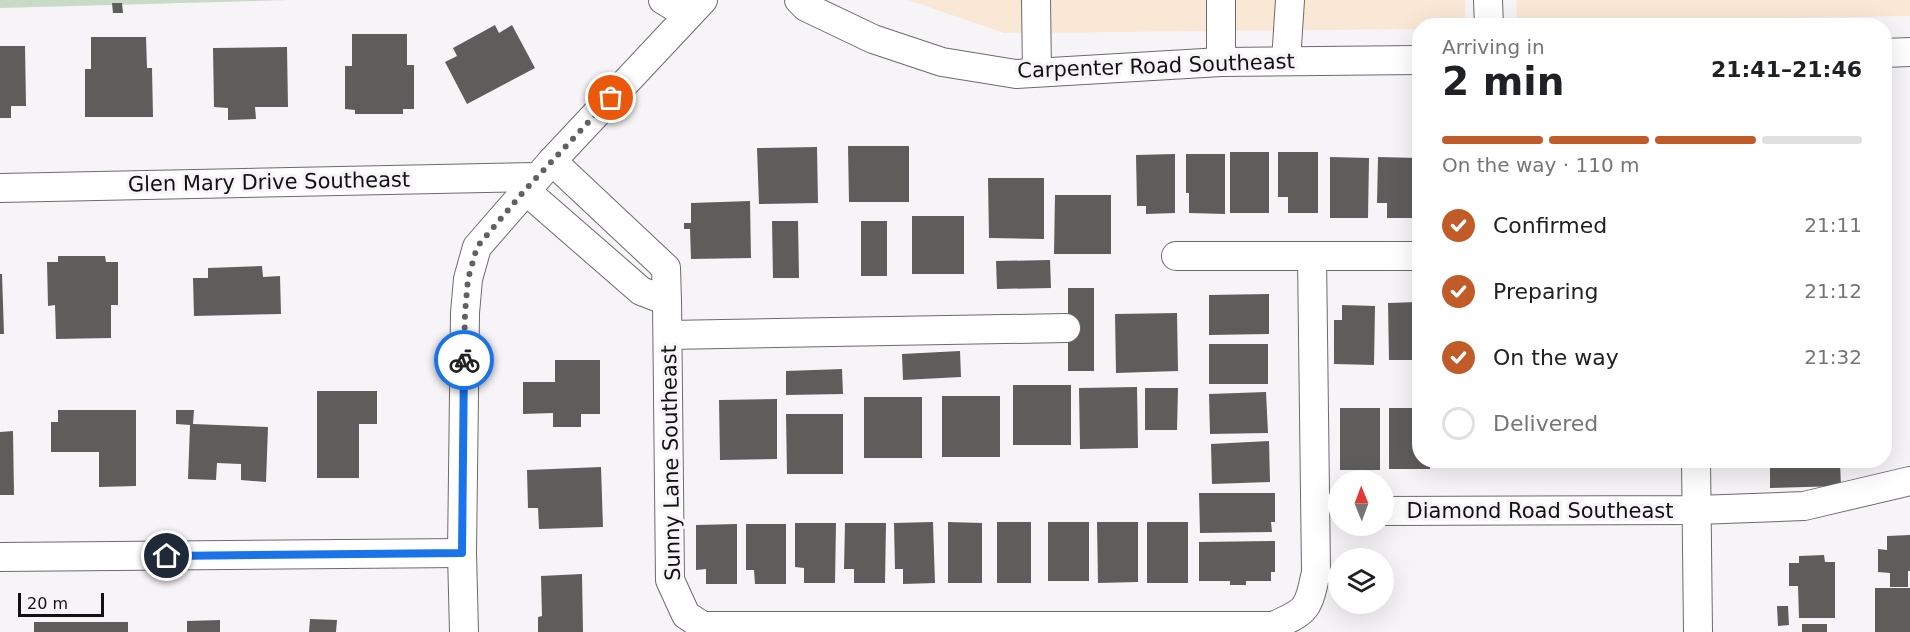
<!DOCTYPE html>
<html lang="en">
<head>
<meta charset="utf-8">
<style>
  body { margin:0; font-family:"DejaVu Sans",sans-serif; background:#f2f2f2; color:#202124; height:100vh; display:flex; flex-direction:column; font-size:22px; white-space:nowrap }
  * { box-sizing:border-box; margin:0 }
  p { font-size:20px; color:#757577 }
  .icon { flex:none; width:33px; height:33px; fill:none; stroke:currentColor; stroke-width:2; stroke-linecap:round; stroke-linejoin:round }
  .map { position:relative; flex:1; overflow:hidden }
  .side { position:absolute; left:1412px; top:18px; width:480px; height:450px; display:flex; flex-direction:column; background:#fff; border-radius:24px; box-shadow:0 6px 24px #0002 }
  .side>* { flex:none }
  .needle { width:39px; rotate:359deg }
  .controls { position:absolute; left:1328px; top:470px; display:grid; gap:12px }
  .controls a { display:grid; place-items:center; width:66px; height:66px; border-radius:50%; background:#fff; box-shadow:0 6px 24px #0002; font-size:30px }
  .scale { position:absolute; left:18px; bottom:15px; width:86px; box-sizing:border-box; padding-left:6px; border:3px solid #121112; border-top:0; font-size:16px; line-height:21px; white-space:nowrap; color:#121112; -webkit-text-stroke:4px #f6f4f7; paint-order:stroke }
  .pin { position:absolute; display:grid; place-items:center; width:51px; height:51px; color:#fff; margin:-26px; border:3px solid #fff; border-radius:50%; box-shadow:0 2px 6px #0007 }
  .courier { position:absolute; display:grid; place-items:center; width:60px; height:60px; margin:-30px; border:4px solid #1a73e8; border-radius:50%; background:#fff; color:#222; box-shadow:0 2px 8px #0007 }
  .summary em { font-style:normal; font-weight:700 }
  .summary div { display:flex; flex-direction:column-reverse }
  .summary { display:flex; align-items:center; justify-content:space-between; height:102px; padding:0 30px }
  h1 { font-size:39px; font-weight:700; line-height:45px }
  .bar { display:grid; grid-template-columns:repeat(4,1fr); gap:9px 6px; align-content:center; height:72px; padding:0 30px }
  .bar i { height:8px; border-radius:4px; background:#e0e0e0 }
  .bar .on { background:#c15c29 }
  .bar p { grid-column:span 4 }
  ol { padding:0 30px; list-style:none }
  li { display:flex; align-items:center; gap:18px; height:66px }
  li p { margin-inline-start:auto }
  li .icon { padding:6px; border-radius:50%; background:#c15c29; color:#fff; stroke-width:4 }
  li:last-child { color:#757577 }
  li i { width:33px; height:33px; border:3px solid #e0e0e0; border-radius:50% }
  .map>svg:first-child { display:block }
  .industrial { fill:#fae8d7 }
  .green { fill:#c7dbc7 }
  .building { fill:#5f5d5b }
  .lines { fill:none; stroke-linecap:round; stroke-linejoin:round }
  .minor-casing { stroke:#6c6a6d; stroke-width:30 }
  .minor { stroke:#fff; stroke-width:28 }
  .done { stroke:#626062; stroke-width:6; stroke-dasharray:0 10.8 }
  .route { stroke:#1a73e8; stroke-width:8 }
  .labels { text-anchor:middle; dominant-baseline:central; stroke-width:6; stroke-linejoin:round; paint-order:stroke }
  .street-label { font-size:21px; fill:#121112; stroke:#f6f4f7 }
</style>
</head>
<body>
<div class="map">
<svg width="1910" height="632" viewBox="0 0 1910 632">
  <rect width="100%" height="100%" fill="#f6f4f7"/>
  <g class="industrial">
    <path d="M908 0H1465V25L1419 26V29L1004 33Z"/>
    <path d="M1516 0H1910V16L1517 23Z"/>
  </g>
  <path class="green" d="M0 0H288L0 8Z"/>
  <g class="building">
    <path d="M112 3H122L123 13H113Z"/>
    <path d="M495 25 499 33 512 25 535 68 467 104 445 62 457 56 453 48Z"/>
    <path d="M352 34H407V65H414V109H403V114H355V110L345 109V66H352Z"/>
    <path d="M91 37H146L147 68H152L153 117H85V69H91Z"/>
    <path d="M0 46H25L26 106H11V118H0Z"/>
    <path d="M287 47 288 107H255L256 119 228 120V108L214 107 213 48Z"/>
    <path d="M848 146H909V202H849Z"/>
    <path d="M817 147 818 203 759 204 757 148Z"/>
    <rect x="1230" y="152" width="39" height="61"/>
    <path d="M1278 152H1318V213H1288V197H1278Z"/>
    <path d="M1175 154V213L1146 214V206H1137L1136 155Z"/>
    <path d="M1186 154H1225V214L1189 213V193H1186Z"/>
    <path d="M1330 157 1369 158 1368 218H1330Z"/>
    <path d="M1378 157 1418 158 1417 218H1387V203H1377Z"/>
    <path d="M988 178H1044V239L989 238Z"/>
    <path d="M1055 195H1111V254H1054Z"/>
    <path d="M750 201 751 258 691 259 690 229H684V223H691V203Z"/>
    <rect x="912" y="216" width="52" height="58"/>
    <path d="M772 221H798L799 278H773Z"/>
    <rect x="861" y="221" width="26" height="55"/>
    <path d="M58 256H105L106 262H118V305H111V338L56 339 55 305 48 306 47 262H58Z"/>
    <path d="M1050 260 1051 288 997 289 996 261Z"/>
    <path d="M262 266 263 277 280 276 281 314 194 316 193 278H208V268Z"/>
    <path d="M0 274H2L4 334H0Z"/>
    <rect x="1068" y="288" width="26" height="83"/>
    <path d="M1269 294V334L1209 335V295Z"/>
    <path d="M1419 302V360H1389L1388 303Z"/>
    <path d="M1342 305 1375 306 1374 365 1334 364V320H1342Z"/>
    <path d="M1177 313 1178 371 1116 373 1115 314Z"/>
    <rect x="1209" y="344" width="59" height="40"/>
    <path d="M960 351 961 377 903 380 902 354Z"/>
    <path d="M555 360H600V414H581V427H553V413L523 414V382H555Z"/>
    <path d="M842 369 843 394 786 395V371Z"/>
    <rect x="1013" y="385" width="58" height="60"/>
    <path d="M1137 387 1138 448 1080 449 1079 388Z"/>
    <path d="M1145 388H1178L1177 430H1145Z"/>
    <path d="M317 391H377V424H359V478H317Z"/>
    <path d="M1266 392 1268 433 1210 434 1209 394Z"/>
    <rect x="942" y="396" width="58" height="61"/>
    <rect x="864" y="397" width="58" height="61"/>
    <path d="M777 399V459L720 460 719 400Z"/>
    <rect x="1340" y="408" width="40" height="62"/>
    <path d="M1389 408H1419V460H1430V469H1389Z"/>
    <path d="M58 410H136V486L99 487V452H51V422H58Z"/>
    <path d="M176 410H194L193 424 268 427 266 482 241 480V464L217 463 216 480 188 479 190 425 176 424Z"/>
    <path d="M786 414H843V474H787Z"/>
    <path d="M13 431 14 495H0V432Z"/>
    <path d="M1269 441 1270 482 1212 484 1211 444Z"/>
    <rect x="1439" y="460" width="40" height="8"/>
    <rect x="1490" y="460" width="41" height="6"/>
    <path d="M1840 463 1841 486 1770 488V465Z"/>
    <path d="M601 467 603 527 539 529 538 508H528L527 470Z"/>
    <path d="M1199 493H1275V522H1271L1272 532 1200 533Z"/>
    <path d="M933 522 935 583 903 584V569H895L894 523Z"/>
    <path d="M948 522 982 523V583H948Z"/>
    <rect x="997" y="522" width="34" height="61"/>
    <rect x="1048" y="522" width="41" height="59"/>
    <path d="M1097 522H1138V582L1098 583Z"/>
    <rect x="1147" y="522" width="41" height="61"/>
    <path d="M795 523H836L835 583H804V568L795 567Z"/>
    <path d="M845 523H886L885 583H854V569H844Z"/>
    <path d="M737 524V584H706V569L696 570V525Z"/>
    <path d="M746 524H786V584H755L754 570H746Z"/>
    <path d="M1910 535V571H1908V587H1890V573L1878 572V549L1887 550V536Z"/>
    <path d="M1275 541V572H1271V581H1246V585H1230V581H1199V542Z"/>
    <path d="M1824 555 1825 562H1835V618H1799L1798 586H1789V563H1799V556Z"/>
    <path d="M582 574 583 632H538V617L542 616 541 576Z"/>
    <rect x="1875" y="588" width="35" height="44"/>
    <path d="M1777 606H1788L1789 625 1778 626Z"/>
    <path d="M310 619 337 620 336 632H309Z"/>
    <path d="M220 620V632H187V621Z"/>
    <rect x="34" y="622" width="94" height="10"/>
    <rect x="1802" y="624" width="25" height="8"/>
  </g>
  <g class="lines">
    <g class="minor-casing">
      <g id="minor">
        <path d="M663 0 688 15"/>
        <path d="M799 0 806 7 873 39 942 62 1016 74 1221 62 1419 60"/>
        <path d="M1036 0 1037 72"/>
        <path d="M1221 0V62"/>
        <path d="M1488 0 1489 26"/>
        <path d="M1884 53 1910 52"/>
        <path d="M1286 61 1290 0"/>
        <path d="M0 188 537 177"/>
        <path d="M525 190 641 291 667 301 666 268 552 161"/>
        <path d="M1176 256H1419"/>
        <path d="M667 301 670 580 686 615 703 626H1273C1308 611 1308 609 1316 572L1312 256"/>
        <path d="M668 335 1066 328"/>
        <path d="M1696 460 1698 632"/>
        <path d="M1383 511 1697 510 1804 506 1910 481"/>
        <path d="M0 557 462 553"/>
        <path d="M464 632 462 553 465 313 468 279 477 247 552 161 703 0"/>
      </g>
    </g>
    <use href="#minor" class="minor"/>
  </g>
  <g class="lines">
    <path class="done" d="M464 360 465 313 468 279 477 247 525 190 611 98"/>
    <path class="route" d="M167 556 462 553 464 360"/>
  </g>
  <g class="labels">
    <g class="street-label">
      <text transform="translate(1156 66) rotate(-2)">Carpenter Road Southeast</text>
      <text transform="translate(269 182) rotate(-1)">Glen Mary Drive Southeast</text>
      <text transform="translate(671 463) rotate(-91)">Sunny Lane Southeast</text>
      <text x="1540" y="511">Diamond Road Southeast</text>
    </g>
  </g>
</svg>
<div class="controls">
<a><svg class="needle" viewBox="-14 -14 28 28"><path d="M0-13l5 13h-10z" fill="#e53935"/><path d="M0 13l5-13h-10z" fill="#757577"/></svg></a>
<a><svg class="icon" aria-label="layers" viewBox="0 0 24 24"><path d="M12 4l9 5-9 5-9-5zM3 14l9 5 9-5"/></svg></a>
</div>
<div class="scale">20 m</div>
<div class="pin" style="left:611px;top:98px;background:#ea580c"><svg class="icon" aria-label="bag" viewBox="0 0 24 24"><path d="M5 8h14l-1 12H6zM9 8a3 3 0 0 1 6 0"/></svg></div>
<div class="pin" style="left:167px;top:556px;background:#1f2937"><svg class="icon" aria-label="home" viewBox="0 0 24 24"><path d="M3 11l9-7 9 7M6 9v11h12V9"/></svg></div>
<div class="courier" style="left:464px;top:360px"><svg class="icon" aria-label="bike" viewBox="0 0 24 24"><circle cx="6" cy="16" r="4"/><circle cx="18" cy="16" r="4"/><path d="M6 16l4-8h5l3 8M10 8l3 8H6M13 5h3"/></svg></div>
<section class="side">
<div class="summary"><div><h1>2 min</h1><p>Arriving in</p></div><em>21:41–21:46</em></div>
<div class="bar"><i class="on"></i><i class="on"></i><i class="on"></i><i></i><p>On the way · 110 m</p></div>
<ol>
<li><svg class="icon" aria-label="check" viewBox="0 0 24 24"><path d="M5 12l5 5 9-10"/></svg>Confirmed<p>21:11</p></li>
<li><svg class="icon" aria-label="check" viewBox="0 0 24 24"><path d="M5 12l5 5 9-10"/></svg>Preparing<p>21:12</p></li>
<li><svg class="icon" aria-label="check" viewBox="0 0 24 24"><path d="M5 12l5 5 9-10"/></svg>On the way<p>21:32</p></li>
<li><i></i>Delivered</li>
</ol>
</section>
</div>
</body>
</html>
